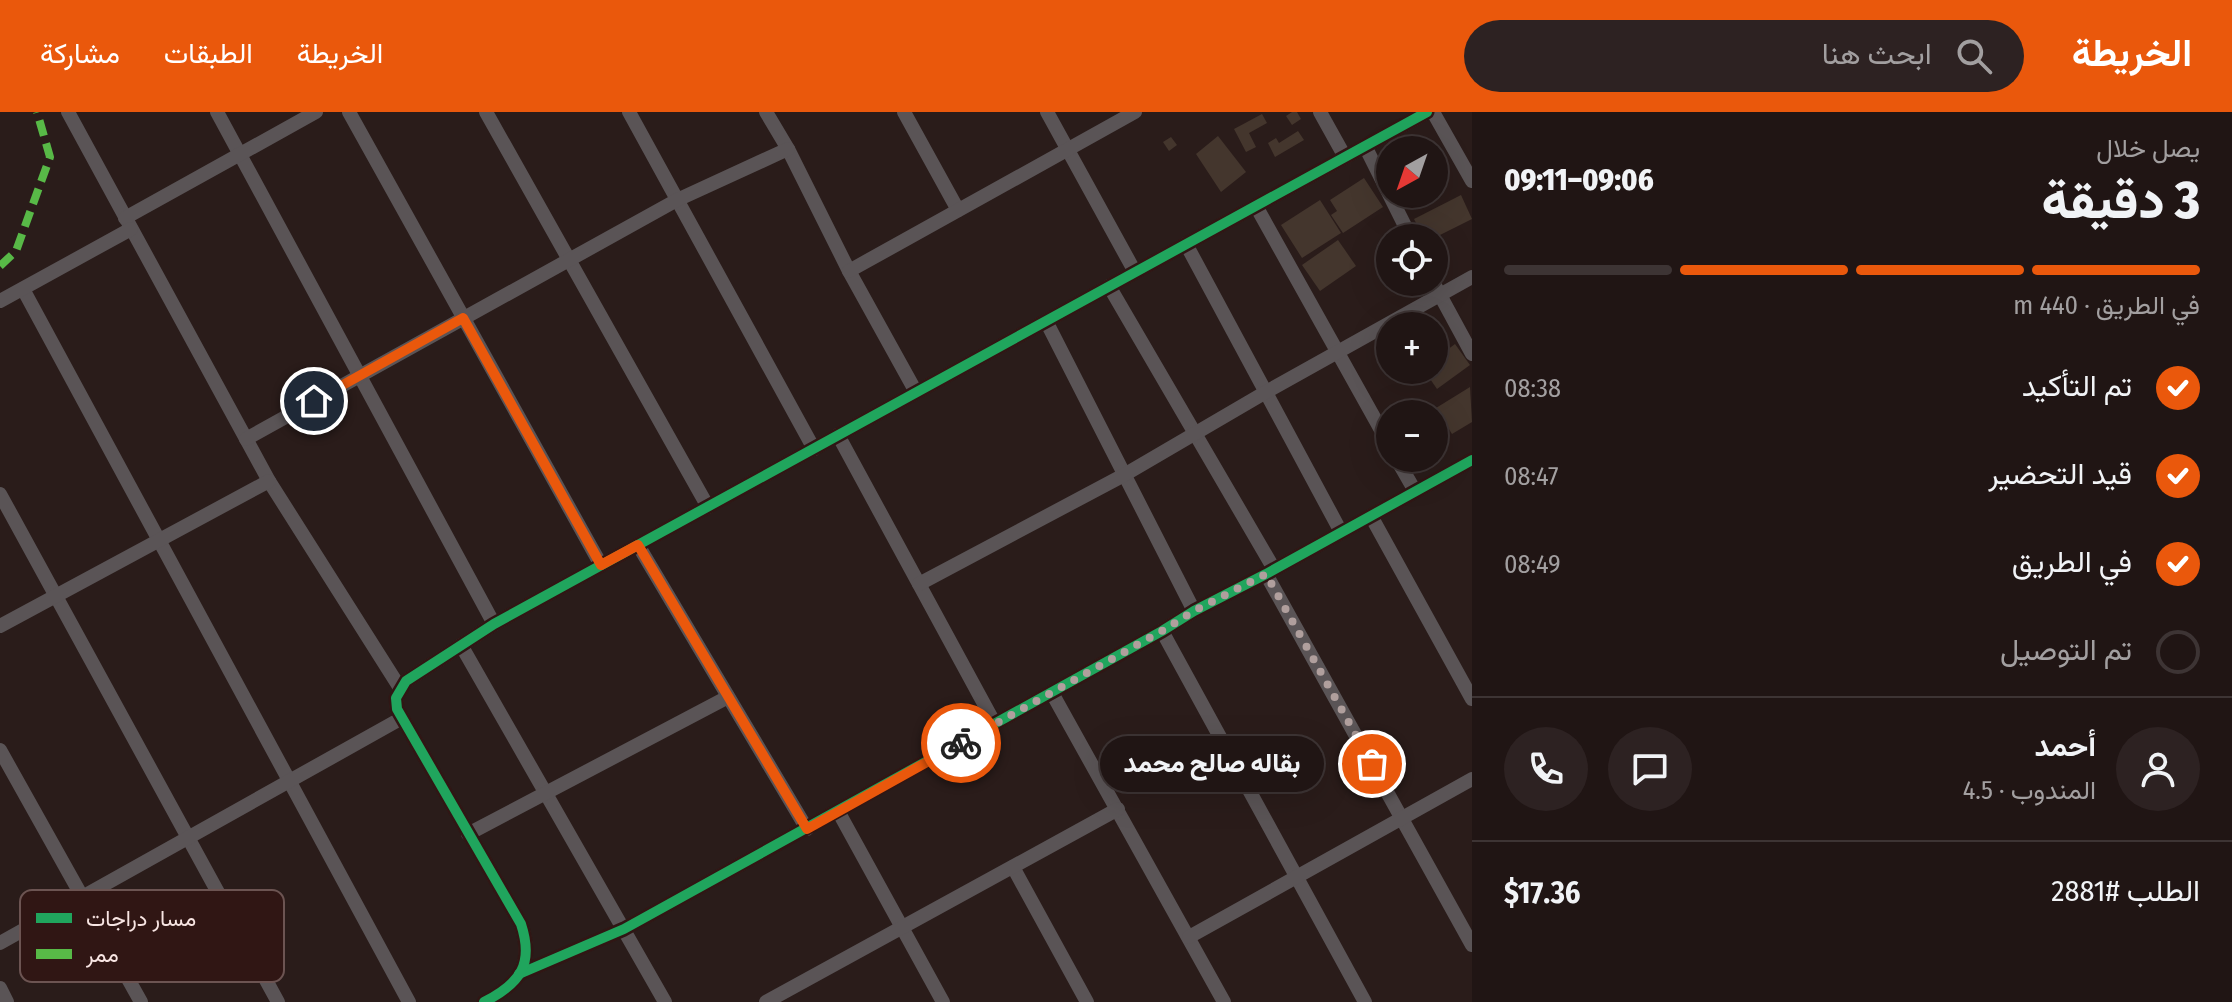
<!DOCTYPE html>
<html lang="ar">
<head>
<meta charset="utf-8">
<style>
  body { margin:0; font-family:"Fira Sans Condensed",Vazirmatn,sans-serif; background:#2d2222; color:#f1f3f6; direction:rtl; height:100vh; display:flex; flex-direction:column; font-size:30px; white-space:nowrap }
  * { box-sizing:border-box; margin:0 }
  p { font-size:26px; color:#a29fa0 }
  .icon { flex:none; width:44px; height:44px; fill:none; stroke:currentColor; stroke-width:2; stroke-linecap:round; stroke-linejoin:round }
  .map { position:relative; flex:1; overflow:hidden; direction:ltr }
  .sheet { display:flex; flex-direction:column; background:#201514; width:760px }
  .sheet>* { flex:none }
  .needle { width:52px; rotate:220deg }
  .controls { position:absolute; left:1376px; top:24px; display:grid; gap:16px }
  .controls a { display:grid; place-items:center; width:72px; height:72px; border-radius:50%; background:#201514; box-shadow:0 8px 32px #0002,0 0 0 2px #3d3434; font-size:40px }
  .pin { position:absolute; display:grid; place-items:center; width:68px; height:68px; color:#fff; margin:-34px; border:4px solid #fff; border-radius:50%; box-shadow:0 2px 8px #0007 }
  .courier { position:absolute; display:grid; place-items:center; width:80px; height:80px; margin:-40px; border:6px solid #ea580c; border-radius:50%; background:#fff; color:#222; box-shadow:0 2px 10px #0007 }
  .bubble { position:absolute; height:56px; border-radius:28px; background:#201514; box-shadow:0 8px 32px #0002,0 0 0 2px #3d3434; font-size:26px; font-weight:800; line-height:56px; text-align:center; direction:rtl }
  .headline em { font-style:normal; font-weight:800 }
  .headline div { display:flex; flex-direction:column-reverse }
  .headline { display:flex; align-items:center; justify-content:space-between; height:136px; padding:0 32px }
  h1 { font-size:52px; font-weight:800; line-height:60px }
  .bar { display:grid; grid-template-columns:repeat(4,1fr); gap:12px 8px; align-content:center; height:96px; padding:0 32px }
  .bar i { height:10px; border-radius:6px; background:#3d3434 }
  .bar .on { background:#ea580c }
  .bar p { grid-column:span 4 }
  .line { display:flex; align-items:center; gap:20px; padding:0 32px; border-top:2px solid #3d3434 }
  .line div { flex:1 }
  .round { display:grid; place-items:center; flex:none; width:84px; height:84px; border-radius:42px; background:#2d2222 }
  ol { padding:0 32px; list-style:none }
  li { display:flex; align-items:center; gap:24px; height:88px }
  li p { margin-inline-start:auto }
  li .icon { padding:8px; border-radius:50%; background:#ea580c; color:#fff; stroke-width:4 }
  li:last-child { color:#a29fa0 }
  li i { width:44px; height:44px; border:4px solid #3d3434; border-radius:50% }
  header { display:flex; align-items:center; gap:48px; box-sizing:border-box; height:112px; padding:0 40px; background:#ea580c; color:#fff }
  header strong { font-size:38px }
  nav { display:flex; gap:44px; margin-inline-start:auto; font-size:28px }
  .search { width:560px; height:72px; background:#2d2222; display:flex; align-items:center; gap:20px; box-sizing:border-box; padding:0 28px; border-radius:44px; color:#a29fa0; font-size:30px }
  main { display:flex; flex:1; min-height:0 }
  .map>svg:first-child { display:block }
  .building { fill:#44362d }
  .lines { fill:none; stroke-linecap:round; stroke-linejoin:round }
  .minor { stroke:#5a5456; stroke-width:14 }
  .quiet { stroke:#58b947; stroke-width:8; stroke-dasharray:16 8; stroke-linecap:butt }
  .cycleway-casing { stroke:#301614; stroke-width:15 }
  .cycleway { stroke:#20a55d; stroke-width:10 }
  .done { stroke:#b09f9d; stroke-width:8; stroke-dasharray:0 14.4 }
  .route { stroke:#ea580c; stroke-width:10 }
  .key { fill:#301614; stroke:#6c5452; stroke-width:2 }
  .key-label { font-size:22px; fill:#f8e5e3 }
</style>
</head>
<body>
<header>
<strong>الخريطة</strong>
<div class="search"><svg class="icon" aria-label="search" viewBox="0 0 24 24"><circle cx="10" cy="10" r="6"/><path d="M15 15l6 6"/></svg>ابحث هنا</div>
<nav><a>الخريطة</a><a>الطبقات</a><a>مشاركة</a></nav>
</header>
<main>
<section class="sheet">
<div class="headline"><div><h1>3 دقيقة</h1><p>يصل خلال</p></div><em>09:06–09:11</em></div>
<div class="bar"><i class="on"></i><i class="on"></i><i class="on"></i><i></i><p>في الطريق · 440 m</p></div>
<ol>
<li><svg class="icon" aria-label="check" viewBox="0 0 24 24"><path d="M5 12l5 5 9-10"/></svg>تم التأكيد<p>08:38</p></li>
<li><svg class="icon" aria-label="check" viewBox="0 0 24 24"><path d="M5 12l5 5 9-10"/></svg>قيد التحضير<p>08:47</p></li>
<li><svg class="icon" aria-label="check" viewBox="0 0 24 24"><path d="M5 12l5 5 9-10"/></svg>في الطريق<p>08:49</p></li>
<li><i></i>تم التوصيل</li>
</ol>
<div class="line" style="height:144px"><a class="round"><svg class="icon" aria-label="person" viewBox="0 0 24 24"><circle cx="12" cy="8" r="4"/><path d="M4 21q1-7 8-7t8 7"/></svg></a><div><b>أحمد</b><p>المندوب · 4.5</p></div><a class="round"><svg class="icon" aria-label="chat" viewBox="0 0 24 24"><path d="M4 5h16v11H9l-5 4z"/></svg></a><a class="round"><svg class="icon" aria-label="phone" viewBox="0 0 24 24"><path d="M5 4h4l2 5-3 2q2 4 5 5l2-3 5 2v4C11 20 4 13 5 4z"/></svg></a></div>
<div class="line" style="height:104px"><div>الطلب #2881</div><b>$17.36</b></div>
</section>
<div class="map">
<svg width="1472" height="890" viewBox="0 0 1472 890">
  <rect width="100%" height="100%" fill="#2a1c1a"/>
  <g class="building">
    <path d="M1292 0H1297L1301 7 1292 13 1286 4Z"/>
    <path d="M1262 2 1267 11 1249 21 1256 35 1246 40 1234 17Z"/>
    <path d="M1298 19 1304 28 1275 45 1268 31 1276 26 1279 31Z"/>
    <path d="M1218 24 1246 60 1221 80 1196 42Z"/>
    <path d="M1171 25 1177 33 1169 39 1163 30Z"/>
    <path d="M1364 66 1383 95 1343 121 1331 103 1337 99 1330 88Z"/>
    <path d="M1461 83 1472 107 1434 126H1424L1414 107Z"/>
    <path d="M1320 88 1341 121 1302 146 1281 113Z"/>
    <path d="M1338 128 1356 154 1320 179 1302 153Z"/>
    <path d="M1455 232 1470 253 1437 277 1424 258H1434V248Z"/>
    <path d="M1470 275 1472 310 1452 322 1436 296Z"/>
  </g>
  <g class="lines">
    <g class="minor">
      <path d="M68 0 269 369 400 576"/>
      <path d="M217 0 494 512"/>
      <path d="M349 0 601 453"/>
      <path d="M486 0 708 395"/>
      <path d="M629 0 814 337"/>
      <path d="M766 0 788 37 849 159 916 280"/>
      <path d="M904 0 958 98"/>
      <path d="M1047 0 1135 160"/>
      <path d="M1320 0 1345 45"/>
      <path d="M1433 0 1472 69"/>
      <path d="M1365 34 1411 126"/>
      <path d="M1256 94 1390 334"/>
      <path d="M125 106 316 0"/>
      <path d="M1186 132 1341 420"/>
      <path d="M849 159 1135 0"/>
      <path d="M1433 170 1472 242"/>
      <path d="M1109 174 1274 457"/>
      <path d="M23 177 409 890"/>
      <path d="M0 189 131 117"/>
      <path d="M1046 209 1194 499"/>
      <path d="M838 323 995 612"/>
      <path d="M246 327 677 88 788 37"/>
      <path d="M1396 346 1415 379"/>
      <path d="M0 382 278 890"/>
      <path d="M1371 404 1472 587"/>
      <path d="M638 433 807 717"/>
      <path d="M1266 462 1472 833"/>
      <path d="M919 472 1124 363 1266 280 1472 165"/>
      <path d="M0 514 269 369"/>
      <path d="M1162 519 1365 890"/>
      <path d="M461 533 665 890"/>
      <path d="M1052 581 1224 890"/>
      <path d="M0 638 141 890"/>
      <path d="M838 699 943 890"/>
      <path d="M468 722 728 585"/>
      <path d="M1013 755 1087 890"/>
      <path d="M1189 825 1472 667"/>
      <path d="M0 831 402 606"/>
      <path d="M519 862 624 817 1162 519 1194 499 1266 462 1472 348"/>
      <path d="M0 876 7 890"/>
      <path d="M484 890C521 871 534 852 521 812L397 597 396 586 406 569 494 512 1427 0"/>
      <path d="M766 890 1118 697"/>
    </g>
    <path class="quiet" d="M0 154 16 139 50 45 37 0"/>
    <g class="cycleway-casing">
      <g id="cycleway">
        <path d="M519 862 624 817 1162 519 1194 499 1266 462 1472 348"/>
        <path d="M484 890C521 871 534 852 521 812L397 597 396 586 406 569 494 512 1427 0"/>
      </g>
    </g>
    <use href="#cycleway" class="cycleway"/>
  </g>
  <g class="lines">
    <path class="done" d="M961 631 1162 519 1194 499 1266 462 1372 652"/>
    <path class="route" d="M314 289 463 206 601 453 638 433 807 717 961 631"/>
  </g>
  <rect x="20" y="778" width="264" height="92" rx="12" class="key"/>
  <rect x="36" y="801" width="36" height="10" fill="#20a55d"/>
  <rect x="36" y="837" width="36" height="10" fill="#58b947"/>
  <g class="key-label">
    <text x="86" y="814">مسار دراجات</text>
    <text x="86" y="850">ممر</text>
  </g>
</svg>
<div class="controls">
<a><svg class="needle" viewBox="-14 -14 28 28"><path d="M0-13l5 13h-10z" fill="#e53935"/><path d="M0 13l5-13h-10z" fill="#a29fa0"/></svg></a>
<a><svg class="icon" aria-label="locate" viewBox="0 0 24 24"><circle cx="12" cy="12" r="6"/><path d="M12 2v4M12 18v4M2 12h4M18 12h4"/></svg></a>
<a>+</a>
<a>−</a>
</div>
<div class="pin" style="left:1372px;top:652px;background:#ea580c"><svg class="icon" aria-label="bag" viewBox="0 0 24 24"><path d="M5 8h14l-1 12H6zM9 8a3 3 0 0 1 6 0"/></svg></div>
<div class="pin" style="left:314px;top:289px;background:#1f2937"><svg class="icon" aria-label="home" viewBox="0 0 24 24"><path d="M3 11l9-7 9 7M6 9v11h12V9"/></svg></div>
<div class="courier" style="left:961px;top:631px"><svg class="icon" aria-label="bike" viewBox="0 0 24 24"><circle cx="6" cy="16" r="4"/><circle cx="18" cy="16" r="4"/><path d="M6 16l4-8h5l3 8M10 8l3 8H6M13 5h3"/></svg></div>
<div class="bubble" style="left:1100px;top:624px;width:224px">بقاله صالح محمد</div>
</div>
</main>
</body>
</html>
